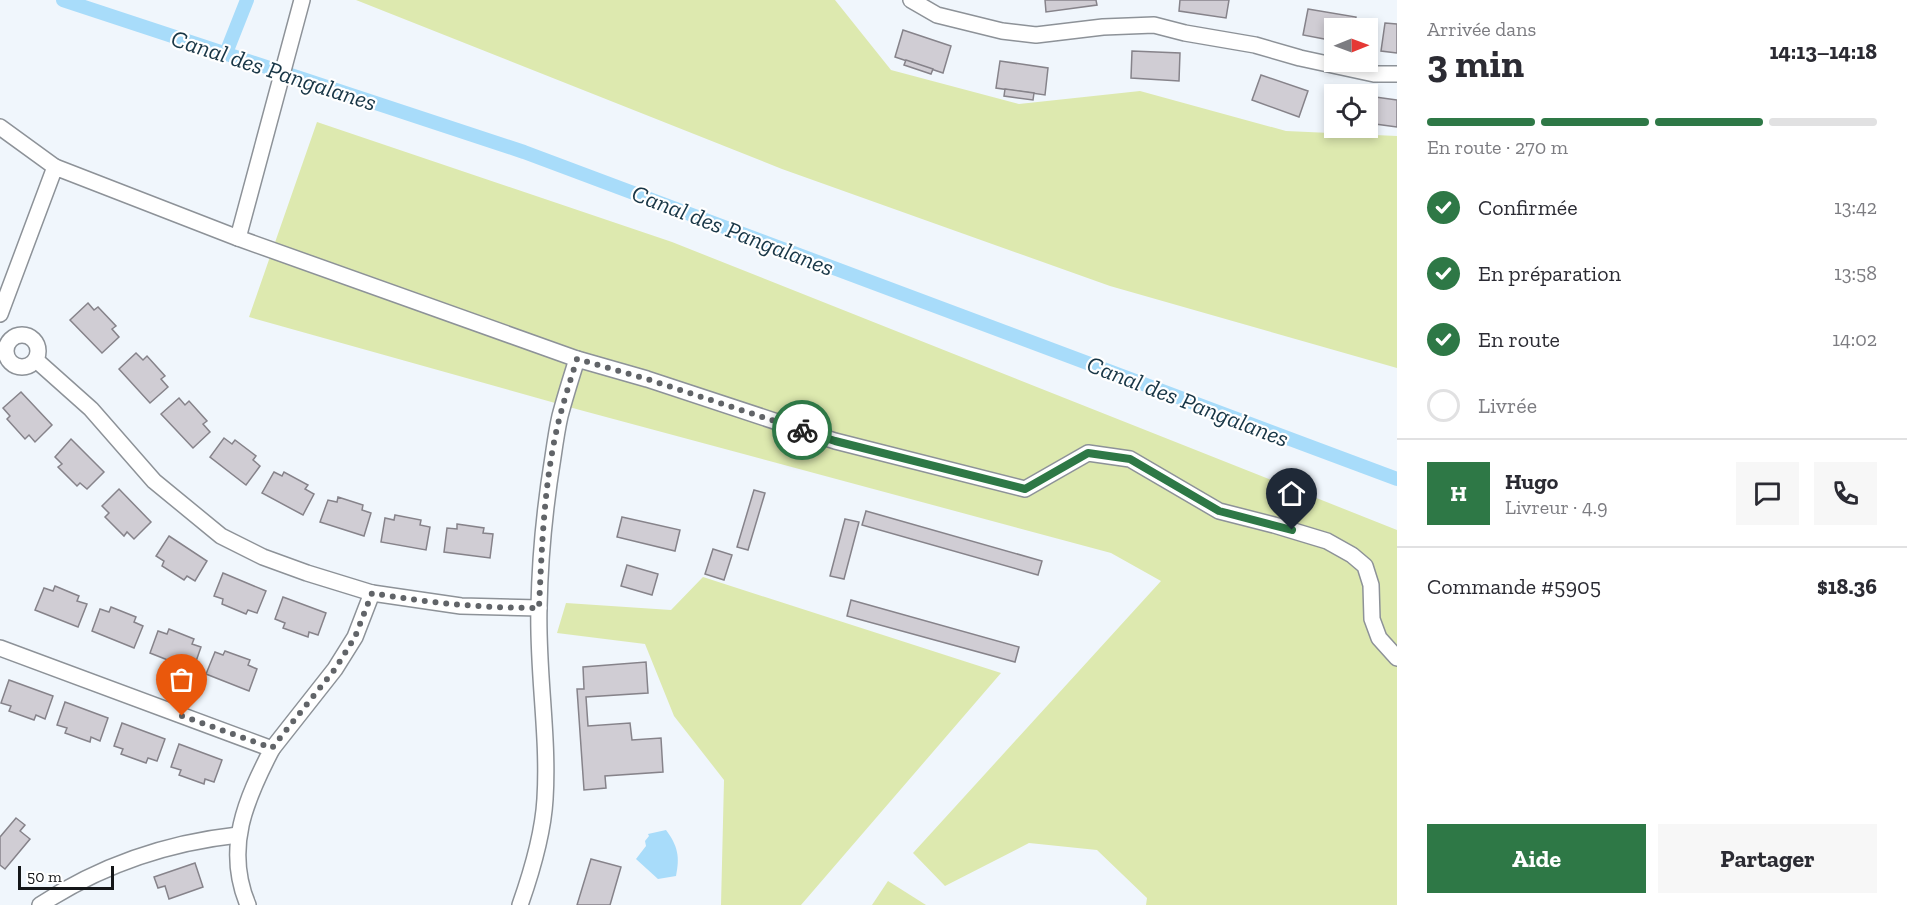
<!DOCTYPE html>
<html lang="fr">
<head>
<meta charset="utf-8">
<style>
  body { margin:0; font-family:"Zilla Slab",serif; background:#f7f7f7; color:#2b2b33; height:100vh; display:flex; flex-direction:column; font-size:22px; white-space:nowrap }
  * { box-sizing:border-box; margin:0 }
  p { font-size:20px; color:#7c7c81 }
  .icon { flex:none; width:33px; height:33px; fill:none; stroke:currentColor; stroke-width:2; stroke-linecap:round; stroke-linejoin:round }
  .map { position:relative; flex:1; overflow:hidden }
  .side { display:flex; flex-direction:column; background:#fff; width:510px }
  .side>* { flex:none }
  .needle { width:39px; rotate:89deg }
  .buttons { position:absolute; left:1324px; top:18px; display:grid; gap:12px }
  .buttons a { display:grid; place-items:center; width:54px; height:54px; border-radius:0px; background:#fff; box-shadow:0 3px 9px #0003; font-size:30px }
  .scale { position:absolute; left:18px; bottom:15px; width:96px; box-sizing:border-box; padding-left:6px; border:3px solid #141618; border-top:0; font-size:16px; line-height:21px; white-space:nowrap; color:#141618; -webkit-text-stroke:4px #fff; paint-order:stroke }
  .pin { position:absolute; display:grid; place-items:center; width:51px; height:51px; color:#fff; margin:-62px -26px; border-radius:50% 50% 50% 0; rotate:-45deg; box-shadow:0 0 6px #0007 }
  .pin .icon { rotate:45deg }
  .courier { position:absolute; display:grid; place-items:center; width:60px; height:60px; margin:-30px; border:4px solid #2e7846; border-radius:50%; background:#fff; color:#222; box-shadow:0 2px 8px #0007 }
  .overview em { font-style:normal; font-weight:800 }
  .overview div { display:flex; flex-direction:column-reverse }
  .overview { display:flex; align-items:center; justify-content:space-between; height:102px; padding:0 30px }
  h1 { font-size:39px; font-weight:800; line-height:45px }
  .bar { display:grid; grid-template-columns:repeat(4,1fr); gap:9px 6px; align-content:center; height:72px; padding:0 30px }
  .bar i { height:8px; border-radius:4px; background:#e1e1e2 }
  .bar .on { background:#2e7846 }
  .bar p { grid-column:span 4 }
  .line { display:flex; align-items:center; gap:15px; padding:0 30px; border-top:2px solid #e1e1e2 }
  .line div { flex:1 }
  .round { display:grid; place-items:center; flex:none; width:63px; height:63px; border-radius:0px; background:#f7f7f7 }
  ol { padding:0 30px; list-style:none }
  li { display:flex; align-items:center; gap:18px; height:66px }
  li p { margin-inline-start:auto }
  li .icon { padding:6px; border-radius:50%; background:#2e7846; color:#fff; stroke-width:4 }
  li:last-child { color:#7c7c81 }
  li i { width:33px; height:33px; border:3px solid #e1e1e2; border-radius:50% }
  .action { display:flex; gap:12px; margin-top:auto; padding:12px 30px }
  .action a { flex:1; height:69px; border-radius:0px; background:#2e7846; color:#fff; font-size:24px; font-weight:800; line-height:69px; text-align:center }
  .action a+a { background:#f7f7f7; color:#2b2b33 }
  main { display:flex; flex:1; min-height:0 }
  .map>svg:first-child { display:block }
  .green { fill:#dde9af }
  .water { fill:#a8dcfa }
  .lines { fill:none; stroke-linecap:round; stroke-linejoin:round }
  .canal { stroke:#a8dcfa; stroke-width:14 }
  .building { fill:#d0cdd4; stroke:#86838a; stroke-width:1.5 }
  .street-casing { stroke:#8d9298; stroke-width:18 }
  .street { stroke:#fff; stroke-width:15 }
  .done { stroke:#616468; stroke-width:6; stroke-dasharray:0 10.8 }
  .route { stroke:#2e7846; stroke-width:8 }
  .labels { text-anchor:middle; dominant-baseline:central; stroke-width:4.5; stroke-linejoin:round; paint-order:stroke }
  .water-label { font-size:24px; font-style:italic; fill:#183646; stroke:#fff }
</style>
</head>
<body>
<main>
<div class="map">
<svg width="1397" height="905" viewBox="0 0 1397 905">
  <rect width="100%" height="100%" fill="#f0f6fc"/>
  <g class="green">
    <path d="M356 0H835L891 70 1019 104 1140 91 1286 131 1397 136V368L1110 286 782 169Z"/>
    <path d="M317 122 672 242 1397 530V905H1146L1147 898 1097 850 1029 843 945 886 913 853 1161 581 1111 553 580 410 249 317Z"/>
    <path d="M703 577 1001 673 801 905H721L724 780 674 716 645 644 557 633 566 603 671 610Z"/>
    <path d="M888 881 926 905H872Z"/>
  </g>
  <path class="water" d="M666 830C678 846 680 857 676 876L658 879 636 859 646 846 645 841 649 836 648 834Z"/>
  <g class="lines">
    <g class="canal">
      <path d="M63 0 524 152 1397 479"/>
      <path d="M226 53 247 0"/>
    </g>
  </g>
  <g class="building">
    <path d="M1045 0H1096L1097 5 1046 12Z"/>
    <path d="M1180 0H1229L1226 18 1179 11Z"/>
    <path d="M1308 9 1356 17 1354 28H1335V41L1303 35Z"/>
    <path d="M1385 23 1397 24V53L1381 51Z"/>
    <path d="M903 30 951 46 943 73 895 57Z"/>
    <path d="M1132 51 1180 53 1179 81 1131 78Z"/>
    <path d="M906 60 933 69 931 74 904 65Z"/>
    <path d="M1000 61 1048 68 1045 95 996 88Z"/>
    <path d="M1261 75 1308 91 1299 117 1252 100Z"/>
    <path d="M1005 89 1034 93 1033 100 1004 96Z"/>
    <path d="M1368 96 1397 100V127L1368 123Z"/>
    <path d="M88 303 94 310 98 307 116 326 112 329 119 337 102 353 70 320Z"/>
    <path d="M136 353 143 360 147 356 165 376 161 379 168 387 150 403 119 369Z"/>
    <path d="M21 392 52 425 35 442 29 435 25 439 7 419 10 416 3 408Z"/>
    <path d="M179 398 185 405 189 401 207 421 203 424 210 432 193 448 161 414Z"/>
    <path d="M224 438 232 444 235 440 256 456 253 460 260 466 246 485 210 457Z"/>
    <path d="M71 439 104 472 87 489 80 483 77 486 58 467 62 464 55 457Z"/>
    <path d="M274 472 282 476 284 472 308 485 305 489 314 494 303 515 262 493Z"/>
    <path d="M119 489 151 522 134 539 127 532 124 536 105 517 109 513 102 506Z"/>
    <path d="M754 490 765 493 748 550 737 547Z"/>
    <path d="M338 497 363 505 362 510 371 513 364 536 320 522 328 500 337 502Z"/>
    <path d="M866 511 1042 561 1038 575 862 525Z"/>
    <path d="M395 515 421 520 420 525 430 527 426 550 381 542 385 518 394 520Z"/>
    <path d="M622 517 680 530 675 551 617 537Z"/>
    <path d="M845 519 859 522 844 579 830 576Z"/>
    <path d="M457 524 484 528 483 533 493 534 490 558 444 552 447 528 457 529Z"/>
    <path d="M169 536 207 561 195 581 187 576 184 580 162 566 164 561 156 556Z"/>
    <path d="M713 549 732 555 724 580 705 574Z"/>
    <path d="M627 565 658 574 652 595 621 586Z"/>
    <path d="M223 573 266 591 257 613 248 610 246 614 222 604 223 599 214 596Z"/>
    <path d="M55 586 79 596 77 601 87 604 78 627 35 610 44 588 53 591Z"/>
    <path d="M283 597 326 613 318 635 309 632 308 637 283 628 285 623 275 619Z"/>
    <path d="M851 600 1019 647 1015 662 847 616Z"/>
    <path d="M111 607 136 617 134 622 143 626 134 648 92 631 100 609 109 612Z"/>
    <path d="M169 629 194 639 192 644 201 647 193 670 150 653 158 631 167 634Z"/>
    <path d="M225 651 250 660 248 665 257 669 249 691 206 674 215 652 223 655Z"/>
    <path d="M646 662 648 693 586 697 588 726 630 723 632 740 661 738 663 772 605 776 606 788 584 790 577 689H584L583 667Z"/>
    <path d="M9 680 53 696 45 719 36 715 34 720 9 711 11 706 1 703Z"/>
    <path d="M65 702 108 718 100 741 91 737 90 742 65 733 67 728 57 725Z"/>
    <path d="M122 723 165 739 157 761 148 758 146 763 121 754 123 749 114 746Z"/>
    <path d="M179 744 222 760 214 782 205 779 204 784 179 775 181 770 171 767Z"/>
    <path d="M16 818 25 825 20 831 30 839 5 869 0 865V837Z"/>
    <path d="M591 859 621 867 610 905H577Z"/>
    <path d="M195 863 203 887 169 899 165 886 158 888 154 877Z"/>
  </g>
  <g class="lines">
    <g class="street-casing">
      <g id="street">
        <path d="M911 0 937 15 1002 31 1036 35 1103 27 1154 25 1185 33 1255 45 1300 58 1374 74H1397"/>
        <path d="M0 127 55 167"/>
        <path d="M238 238 302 0"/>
        <path d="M0 314 55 167 238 238 577 359"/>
        <circle cx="22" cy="351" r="16"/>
        <path d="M36 360 91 409 154 481 221 536 263 557 307 573 372 593 355 637 335 669 272 749"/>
        <path d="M372 593 461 606 539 608"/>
        <path d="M0 648 272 749C246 799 224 848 248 905"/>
        <path d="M40 905C101 865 165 843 238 835"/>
        <path d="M520 905C532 871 543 835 545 799 549 735 537 671 539 607 540 556 545 506 553 457 555 443 557 429 560 416 565 397 571 378 577 359L647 379 835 441 1025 489 1088 453 1130 459 1219 511 1274 525 1327 541 1352 555 1365 566 1371 585 1372 619 1379 638 1397 658"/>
      </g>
    </g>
    <use href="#street" class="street"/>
  </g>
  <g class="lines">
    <path class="done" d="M182 716 272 748 335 669 355 637 372 593C428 603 482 608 539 608 542 545 544 477 560 416 565 397 571 378 577 359L647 379 802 430"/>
    <path class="route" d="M802 430 835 441 1025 489 1088 453 1130 459 1219 511 1292 530"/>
  </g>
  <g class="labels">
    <g class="water-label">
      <text transform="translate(274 70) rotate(18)">Canal des Pangalanes</text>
      <text transform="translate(733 230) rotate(21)">Canal des Pangalanes</text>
      <text transform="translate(1188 401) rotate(21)">Canal des Pangalanes</text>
    </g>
  </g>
</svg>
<div class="buttons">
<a><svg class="needle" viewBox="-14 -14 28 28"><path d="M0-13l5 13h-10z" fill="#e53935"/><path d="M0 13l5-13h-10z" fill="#7c7c81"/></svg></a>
<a><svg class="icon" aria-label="locate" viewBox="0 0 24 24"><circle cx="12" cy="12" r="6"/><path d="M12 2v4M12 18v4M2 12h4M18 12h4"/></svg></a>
</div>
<div class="scale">50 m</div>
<div class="pin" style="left:182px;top:716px;background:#ea580c"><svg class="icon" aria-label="bag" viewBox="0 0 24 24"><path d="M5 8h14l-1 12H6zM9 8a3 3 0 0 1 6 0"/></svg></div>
<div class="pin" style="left:1292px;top:530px;background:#1f2937"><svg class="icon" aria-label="home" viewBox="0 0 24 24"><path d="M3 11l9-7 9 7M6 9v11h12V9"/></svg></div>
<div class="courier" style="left:802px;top:430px"><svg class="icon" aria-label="bike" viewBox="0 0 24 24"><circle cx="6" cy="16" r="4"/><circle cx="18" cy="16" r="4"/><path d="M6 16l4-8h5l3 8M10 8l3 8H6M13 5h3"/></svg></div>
</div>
<section class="side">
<div class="overview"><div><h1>3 min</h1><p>Arrivée dans</p></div><em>14:13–14:18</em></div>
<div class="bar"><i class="on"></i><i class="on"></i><i class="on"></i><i></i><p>En route · 270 m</p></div>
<ol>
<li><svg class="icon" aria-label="check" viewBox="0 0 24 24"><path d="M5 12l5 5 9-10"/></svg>Confirmée<p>13:42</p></li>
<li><svg class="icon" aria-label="check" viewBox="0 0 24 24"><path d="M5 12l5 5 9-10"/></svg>En préparation<p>13:58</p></li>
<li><svg class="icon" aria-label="check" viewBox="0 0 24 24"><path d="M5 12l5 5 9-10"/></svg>En route<p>14:02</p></li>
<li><i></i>Livrée</li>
</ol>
<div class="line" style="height:108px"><b class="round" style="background:#2e7846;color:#fff">H</b><div><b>Hugo</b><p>Livreur · 4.9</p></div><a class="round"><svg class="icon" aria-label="chat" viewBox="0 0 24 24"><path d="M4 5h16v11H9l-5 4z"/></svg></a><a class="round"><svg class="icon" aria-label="phone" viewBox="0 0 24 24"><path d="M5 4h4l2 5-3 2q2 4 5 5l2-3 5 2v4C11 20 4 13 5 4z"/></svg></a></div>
<div class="line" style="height:78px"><div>Commande #5905</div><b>$18.36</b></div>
<div class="action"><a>Aide</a><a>Partager</a></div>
</section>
</main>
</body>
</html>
